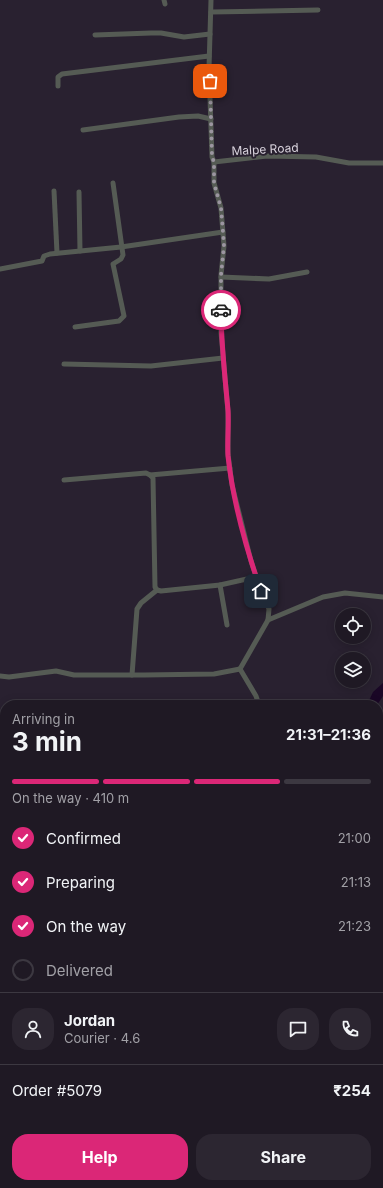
<!DOCTYPE html>
<html lang="en">
<head>
<meta charset="utf-8">
<style>
  body { margin:0; font-family:Inter,sans-serif; background:#2c2631; color:#f1f3f6; height:100vh; display:flex; flex-direction:column; font-size:15px; white-space:nowrap }
  * { box-sizing:border-box; margin:0 }
  p { font-size:13px; color:#a1a0a6 }
  .icon { flex:none; width:22px; height:22px; fill:none; stroke:currentColor; stroke-width:2; stroke-linecap:round; stroke-linejoin:round }
  .map { position:relative; flex:1; overflow:hidden }
  .panel { position:absolute; left:0px; top:700px; width:383px; height:488px; display:flex; flex-direction:column; background:#1f1924; border-radius:16px 16px 0 0; box-shadow:0 2px 10px #0003,0 0 0 1px #3c3841 }
  .panel>* { flex:none }
  .tools { position:absolute; left:335px; top:608px; display:grid; gap:8px }
  .tools a { display:grid; place-items:center; width:36px; height:36px; border-radius:50%; background:#1f1924; box-shadow:0 2px 10px #0003,0 0 0 1px #3c3841; font-size:20px }
  .pin { position:absolute; display:grid; place-items:center; width:34px; height:34px; color:#fff; margin:-17px; border-radius:8px; box-shadow:0 2px 6px #0006 }
  .courier { position:absolute; display:grid; place-items:center; width:40px; height:40px; margin:-20px; border:3px solid #db2777; border-radius:50%; background:#fff; color:#222; box-shadow:0 1px 5px #0007 }
  .head em { font-style:normal; font-weight:700 }
  .head div { display:flex; flex-direction:column-reverse }
  .head { display:flex; align-items:center; justify-content:space-between; height:68px; padding:0 12px }
  h1 { font-size:26px; font-weight:700; line-height:30px }
  .bar { display:grid; grid-template-columns:repeat(4,1fr); gap:6px 4px; align-content:center; height:48px; padding:0 12px }
  .bar i { height:5px; border-radius:3px; background:#3c3841 }
  .bar .selected { background:#db2777 }
  .bar p { grid-column:span 4 }
  .line { display:flex; align-items:center; gap:10px; padding:0 12px; border-top:1px solid #3c3841 }
  .line div { flex:1 }
  .round { display:grid; place-items:center; flex:none; width:42px; height:42px; border-radius:16px; background:#2c2631 }
  ol { padding:0 12px; list-style:none }
  li { display:flex; align-items:center; gap:12px; height:44px }
  li p { margin-inline-start:auto }
  li .icon { padding:4px; border-radius:50%; background:#db2777; color:#fff; stroke-width:4 }
  li:last-child { color:#a1a0a6 }
  li i { width:22px; height:22px; border:2px solid #3c3841; border-radius:50% }
  .action { display:flex; gap:8px; margin-top:auto; padding:8px 12px }
  .action a { flex:1; height:46px; border-radius:16px; background:#db2777; color:#fff; font-size:16px; font-weight:700; line-height:46px; text-align:center }
  .action a+a { background:#2c2631; color:#f1f3f6 }
  .map>svg:first-child { display:block }
  .water { fill:#1a0726 }
  .lines { fill:none; stroke-linecap:round; stroke-linejoin:round }
  .minor { stroke:#555b54; stroke-width:5 }
  .done { stroke:#9b95a0; stroke-width:4; stroke-dasharray:0 7.2 }
  .route { stroke:#db2777; stroke-width:5 }
  .labels { text-anchor:middle; dominant-baseline:central; stroke-width:4; stroke-linejoin:round; paint-order:stroke }
  .street-label { font-size:12px; fill:#d9d3dd; stroke:#292130 }
</style>
</head>
<body>
<div class="map">
<svg width="383" height="1188" viewBox="0 0 383 1188">
  <rect width="100%" height="100%" fill="#292130"/>
  <g class="water">
    <path d="M383 683V696L377 705H367L373 692Z"/>
    <path d="M5 1096V1183H9L6 1188H0V1098Z"/>
    <path d="M123 1183H175L183 1188H124Z"/>
  </g>
  <g class="lines">
    <g class="minor">
      <path d="M164 0 165 4"/>
      <path d="M211 0 209 68 212 157 214 162"/>
      <path d="M211 12 318 10"/>
      <path d="M95 35 151 33H161L184 37 210 34"/>
      <path d="M58 86V77L62 74 209 56"/>
      <path d="M83 130 179 117 198 116 211 119"/>
      <path d="M54 191 57 253"/>
      <path d="M79 192 80 251"/>
      <path d="M0 269 42 261 44 256 50 254 121 247 223 232"/>
      <path d="M221 277 269 279 307 272"/>
      <path d="M75 327 119 321 124 316 113 264 121 259 123 255 113 183"/>
      <path d="M64 364 151 366 223 358"/>
      <path d="M150 475 230 468"/>
      <path d="M64 480 146 473 150 475 153 478 155 587 157 590 161 591 220 585 256 577"/>
      <path d="M220 585 227 625"/>
      <path d="M268 620 323 597 345 593 383 597"/>
      <path d="M240 669 268 620 269 609 261 591 251 561 232 485 228 454V412L221 332V275L224 246 221 208 214 183V162L267 156 316 157 349 163H383"/>
      <path d="M240 669 256 696 259 705"/>
      <path d="M132 675 137 609 141 603 157 590"/>
      <path d="M0 676 9 677 56 671 74 675H144L214 674 240 669"/>
      <path d="M378 1005 383 1004"/>
      <path d="M378 1074 383 1082"/>
    </g>
  </g>
  <g class="lines">
    <path class="done" d="M210 81 212 157 214 162V183L221 208 223 232 224 246 221 275V310"/>
    <path class="route" d="M221 310C221 343 225 377 228 410 229 425 227 441 228 456 233 502 246 548 261 591"/>
  </g>
  <g class="labels">
    <g class="street-label">
      <text transform="translate(265 149) rotate(-3)">Malpe Road</text>
    </g>
  </g>
</svg>
<div class="tools">
<a><svg class="icon" aria-label="locate" viewBox="0 0 24 24"><circle cx="12" cy="12" r="6"/><path d="M12 2v4M12 18v4M2 12h4M18 12h4"/></svg></a>
<a><svg class="icon" aria-label="layers" viewBox="0 0 24 24"><path d="M12 4l9 5-9 5-9-5zM3 14l9 5 9-5"/></svg></a>
</div>
<div class="pin" style="left:210px;top:81px;background:#ea580c"><svg class="icon" aria-label="bag" viewBox="0 0 24 24"><path d="M5 8h14l-1 12H6zM9 8a3 3 0 0 1 6 0"/></svg></div>
<div class="pin" style="left:261px;top:591px;background:#1f2937"><svg class="icon" aria-label="home" viewBox="0 0 24 24"><path d="M3 11l9-7 9 7M6 9v11h12V9"/></svg></div>
<div class="courier" style="left:221px;top:310px"><svg class="icon" aria-label="car" viewBox="0 0 24 24"><path d="M5 17H2v-5l4-1 3-4h7l3 4 3 1v5h-3M9 17h6M6 11h13"/><circle cx="7" cy="17" r="2"/><circle cx="17" cy="17" r="2"/></svg></div>
<section class="panel">
<div class="head"><div><h1>3 min</h1><p>Arriving in</p></div><em>21:31–21:36</em></div>
<div class="bar"><i class="selected"></i><i class="selected"></i><i class="selected"></i><i></i><p>On the way · 410 m</p></div>
<ol>
<li><svg class="icon" aria-label="check" viewBox="0 0 24 24"><path d="M5 12l5 5 9-10"/></svg>Confirmed<p>21:00</p></li>
<li><svg class="icon" aria-label="check" viewBox="0 0 24 24"><path d="M5 12l5 5 9-10"/></svg>Preparing<p>21:13</p></li>
<li><svg class="icon" aria-label="check" viewBox="0 0 24 24"><path d="M5 12l5 5 9-10"/></svg>On the way<p>21:23</p></li>
<li><i></i>Delivered</li>
</ol>
<div class="line" style="height:72px"><a class="round"><svg class="icon" aria-label="person" viewBox="0 0 24 24"><circle cx="12" cy="8" r="4"/><path d="M4 21q1-7 8-7t8 7"/></svg></a><div><b>Jordan</b><p>Courier · 4.6</p></div><a class="round"><svg class="icon" aria-label="chat" viewBox="0 0 24 24"><path d="M4 5h16v11H9l-5 4z"/></svg></a><a class="round"><svg class="icon" aria-label="phone" viewBox="0 0 24 24"><path d="M5 4h4l2 5-3 2q2 4 5 5l2-3 5 2v4C11 20 4 13 5 4z"/></svg></a></div>
<div class="line" style="height:52px"><div>Order #5079</div><b>₹254</b></div>
<div class="action"><a>Help</a><a>Share</a></div>
</section>
</div>
</body>
</html>
